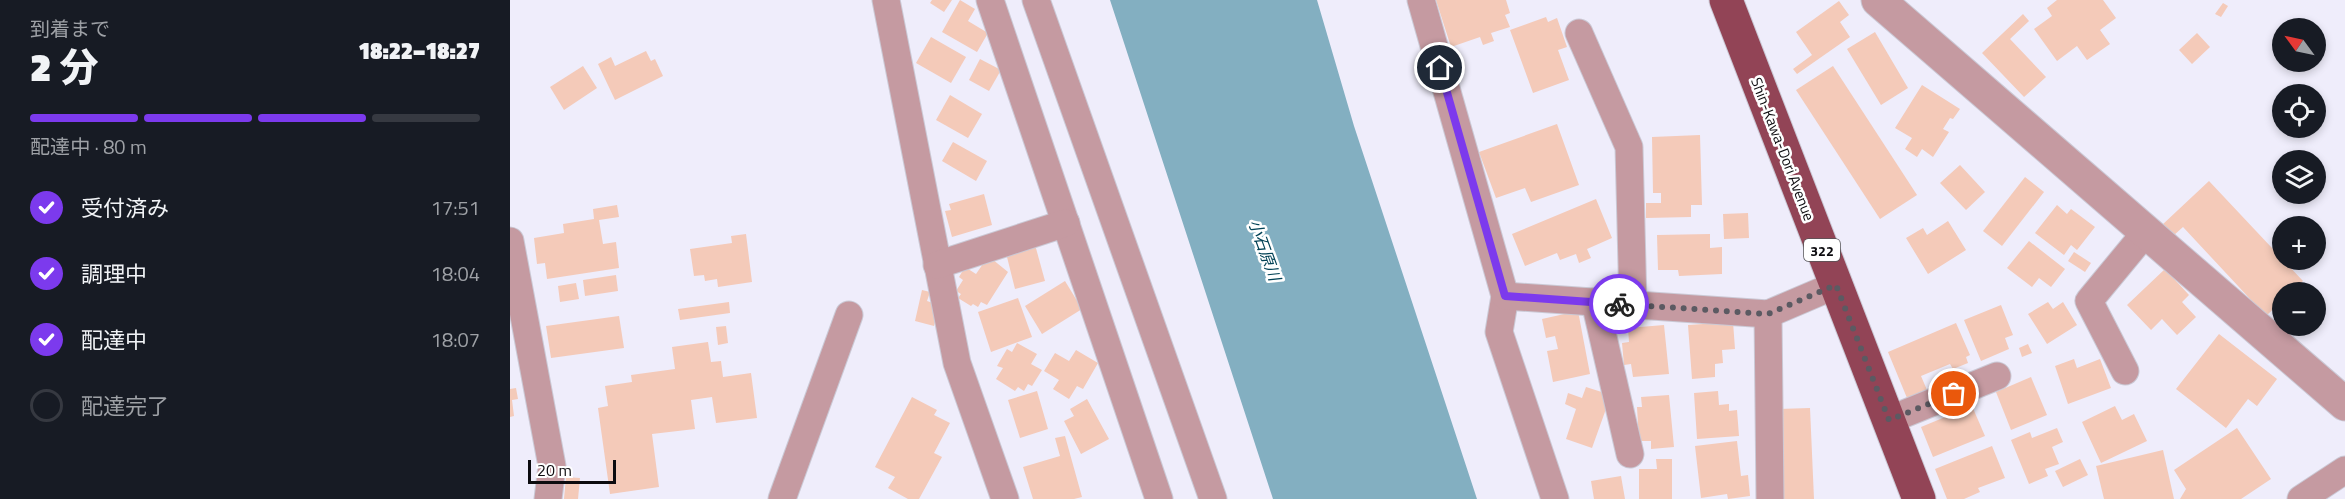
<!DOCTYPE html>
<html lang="ja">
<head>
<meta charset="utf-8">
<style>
  body { margin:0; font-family:"Titillium Web","Noto Sans JP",sans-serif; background:#242831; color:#f1f3f6; height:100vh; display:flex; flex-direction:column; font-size:22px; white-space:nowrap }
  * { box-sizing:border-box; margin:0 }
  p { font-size:20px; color:#9ea1a6 }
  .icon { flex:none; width:33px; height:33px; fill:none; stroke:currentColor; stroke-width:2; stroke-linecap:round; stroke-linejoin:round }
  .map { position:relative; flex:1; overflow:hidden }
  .side { display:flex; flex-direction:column; background:#171b24; width:510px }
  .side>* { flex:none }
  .needle { width:39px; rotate:303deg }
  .tools { position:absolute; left:1762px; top:18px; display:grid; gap:12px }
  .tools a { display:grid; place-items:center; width:54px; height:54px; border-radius:50%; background:#171b24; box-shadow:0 3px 9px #0003; font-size:30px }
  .scale { position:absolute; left:18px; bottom:15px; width:88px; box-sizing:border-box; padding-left:6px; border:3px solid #0c0b0f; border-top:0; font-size:16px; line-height:21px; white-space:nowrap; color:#0c0b0f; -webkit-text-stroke:4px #fff; paint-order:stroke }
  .pin { position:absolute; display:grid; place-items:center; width:51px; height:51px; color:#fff; margin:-26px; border:3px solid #fff; border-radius:50%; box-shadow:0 2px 6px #0007 }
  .courier { position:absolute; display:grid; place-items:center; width:60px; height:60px; margin:-30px; border:4px solid #7c3aed; border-radius:50%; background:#fff; color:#222; box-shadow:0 2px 8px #0007 }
  .overview em { font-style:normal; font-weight:800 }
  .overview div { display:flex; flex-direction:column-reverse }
  .overview { display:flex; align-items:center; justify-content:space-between; height:102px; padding:0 30px }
  h1 { font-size:39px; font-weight:800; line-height:45px }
  .bar { display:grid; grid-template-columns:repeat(4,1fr); gap:9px 6px; align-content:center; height:72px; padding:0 30px }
  .bar i { height:8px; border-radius:4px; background:#363941 }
  .bar .selected { background:#7c3aed }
  .bar p { grid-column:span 4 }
  ol { padding:0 30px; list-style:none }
  li { display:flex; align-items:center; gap:18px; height:66px }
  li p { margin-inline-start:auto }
  li .icon { padding:6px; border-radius:50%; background:#7c3aed; color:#fff; stroke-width:4 }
  li:last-child { color:#9ea1a6 }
  li i { width:33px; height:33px; border:3px solid #363941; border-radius:50% }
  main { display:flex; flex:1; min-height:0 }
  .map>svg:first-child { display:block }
  .water { fill:#83afc1 }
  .building { fill:#f4cab9 }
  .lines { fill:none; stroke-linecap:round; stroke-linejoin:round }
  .minor-casing { stroke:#cbc9d5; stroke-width:29 }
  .tertiary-casing { stroke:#cbc9d5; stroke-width:35 }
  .trunk-casing { stroke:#cbc9d5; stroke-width:35 }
  .minor { stroke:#c59aa1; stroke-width:27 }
  .tertiary { stroke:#c59aa1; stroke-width:33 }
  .trunk { stroke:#924456; stroke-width:33 }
  .done { stroke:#5b5a62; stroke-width:6; stroke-dasharray:0 10.8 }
  .route { stroke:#7c3aed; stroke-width:8 }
  .labels { text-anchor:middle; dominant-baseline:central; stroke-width:5; stroke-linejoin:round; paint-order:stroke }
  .shield { fill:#fff; stroke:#555457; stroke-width:1.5 }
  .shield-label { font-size:14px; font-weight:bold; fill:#0c0b0f }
  .street-label { font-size:15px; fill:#0c0b0f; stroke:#fff }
  .water-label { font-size:16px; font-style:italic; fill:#024256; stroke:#fff }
</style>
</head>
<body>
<main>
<section class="side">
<div class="overview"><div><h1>2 分</h1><p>到着まで</p></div><em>18:22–18:27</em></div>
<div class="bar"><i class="selected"></i><i class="selected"></i><i class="selected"></i><i></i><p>配達中 · 80 m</p></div>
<ol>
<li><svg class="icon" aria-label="check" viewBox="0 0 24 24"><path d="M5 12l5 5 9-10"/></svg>受付済み<p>17:51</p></li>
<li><svg class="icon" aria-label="check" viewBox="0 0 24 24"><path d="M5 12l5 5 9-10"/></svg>調理中<p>18:04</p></li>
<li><svg class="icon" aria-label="check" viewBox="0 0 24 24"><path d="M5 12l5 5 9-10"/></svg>配達中<p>18:07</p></li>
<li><i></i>配達完了</li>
</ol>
</section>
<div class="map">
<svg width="1835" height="499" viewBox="0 0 1835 499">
  <rect width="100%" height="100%" fill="#efedfb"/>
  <path class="water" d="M600 0H807L844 126 967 499H763Z"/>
  <g class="building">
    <path d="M422 0H442L434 12 420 3Z"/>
    <path d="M450 0 465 9 458 21 478 33 467 52 432 32Z"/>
    <path d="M926 0H996L1000 13 995 15 1000 27 981 33 984 41 973 45 970 37 941 47Z"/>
    <path d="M1547 0H1593L1606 18 1590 30 1600 44 1577 60 1567 46 1547 61 1524 29 1542 16 1537 8Z"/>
    <path d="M1329 1 1339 15 1330 22 1340 37 1287 74 1283 69 1302 55 1286 32Z"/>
    <path d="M1713 3 1718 6 1711 17 1705 14Z"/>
    <path d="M1513 14 1519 21 1500 39 1536 77 1514 97 1472 53Z"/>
    <path d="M1036 17 1038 22 1047 18 1057 47 1048 50 1059 80 1023 93 1000 30Z"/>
    <path d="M1365 32 1398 88 1371 105 1337 49Z"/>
    <path d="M1687 33 1700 47 1682 64 1669 50Z"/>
    <path d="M421 37 456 57 441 83 406 63Z"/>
    <path d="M136 51 141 61 145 59 153 76 105 100 88 64 101 57 105 66Z"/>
    <path d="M470 59 491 70 479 91 459 80Z"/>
    <path d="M73 66 87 88 54 110 40 87Z"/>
    <path d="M1323 66 1407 195 1370 219 1286 90Z"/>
    <path d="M1412 85 1450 109 1443 119 1440 118 1433 129 1439 132 1423 157 1412 149 1407 157 1395 149 1402 138 1385 128Z"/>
    <path d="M440 95 472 114 458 138 426 120Z"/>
    <path d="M1047 124 1069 185 1021 202 1015 188 986 198 969 152Z"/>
    <path d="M1190 135 1192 205H1181V217L1136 218V203H1151V193H1143L1142 137Z"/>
    <path d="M443 142 477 161 466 181 432 161Z"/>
    <path d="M1450 165 1475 192 1456 210 1430 183Z"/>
    <path d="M1515 177 1534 192 1492 246 1473 231Z"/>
    <path d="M1699 181 1793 281 1781 292H1773V300L1756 316 1673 227 1663 236 1652 225Z"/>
    <path d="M474 194 482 225 442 237 435 211 441 210 439 204Z"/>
    <path d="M1086 199 1102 238 1077 249 1081 258 1069 263 1066 254 1050 260 1047 253 1015 266 1002 234Z"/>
    <path d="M107 205 109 217 89 220 93 244 106 242 109 268 37 279 35 263 27 264 24 238 54 233 53 224 84 219 83 209Z"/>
    <path d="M1547 205 1557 214 1561 209 1585 227 1567 250 1561 245 1554 255 1525 233Z"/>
    <path d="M1238 213 1239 238 1214 239 1213 214Z"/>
    <path d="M1438 221 1456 250 1418 274 1396 238 1413 228 1417 235Z"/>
    <path d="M236 234 242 282 208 287 207 279 195 281 194 275 184 276 180 249 222 243 221 236Z"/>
    <path d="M1200 234V248L1212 247V274L1169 276 1168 270H1148L1147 235Z"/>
    <path d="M524 241 535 281 505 289 495 249Z"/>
    <path d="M1519 241 1555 269 1541 287 1529 278 1522 287 1497 268Z"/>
    <path d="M1564 252 1581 263 1575 272 1558 261Z"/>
    <path d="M477 258 482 259 498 272 477 305 471 302 468 307 463 304 461 306 448 298 451 294 446 291 453 280 449 277 455 267 466 274Z"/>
    <path d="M1655 269 1679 295 1672 302 1686 317 1667 335 1652 319 1641 330 1617 305Z"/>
    <path d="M106 275 108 291 75 296 73 280Z"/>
    <path d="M555 281 572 309 532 334 515 306Z"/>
    <path d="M66 283 69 299 50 302 48 286Z"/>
    <path d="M412 290 420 292 417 301 429 305 424 326 405 321Z"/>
    <path d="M508 298 522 337 481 352 468 312Z"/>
    <path d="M219 302 220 313 170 320 168 309Z"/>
    <path d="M1538 302 1543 309 1553 302 1567 325 1537 344 1518 314Z"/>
    <path d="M1491 305 1503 335 1495 338 1499 349 1471 361 1454 320Z"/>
    <path d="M1068 311 1080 374 1043 382 1037 351 1048 349 1045 336 1036 338 1032 319Z"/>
    <path d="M109 316 114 348 41 358 36 326Z"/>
    <path d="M1223 322 1225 349 1212 350 1213 363 1205 364V377L1182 379 1178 325Z"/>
    <path d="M1446 323 1460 355 1456 357 1458 363 1443 369 1440 364 1411 376 1417 390 1397 398 1378 352Z"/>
    <path d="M1154 325 1159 374 1123 377 1121 364 1114 365 1112 343 1119 342 1118 328Z"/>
    <path d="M216 326 218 343 208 345 206 327Z"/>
    <path d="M1709 334 1767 379 1747 406 1738 399 1716 428 1666 389Z"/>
    <path d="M198 342 201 362 211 361 213 377 241 373 247 418 206 423 202 397 181 400 185 429 142 434 149 487 100 494 88 408 98 406 95 386 122 382 121 375 165 369 162 347Z"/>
    <path d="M507 343 527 354 521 364 532 370 522 386 518 384 514 391 508 387 505 391 486 379 493 368 487 366 497 349 502 352Z"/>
    <path d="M1518 344 1522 353 1512 357 1509 348Z"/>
    <path d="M566 350 588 363 573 389 567 386 559 399 543 389 549 380 534 371 545 353 559 361Z"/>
    <path d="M1564 359 1567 368 1590 359 1601 388 1558 404 1545 366Z"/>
    <path d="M1521 377 1537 415 1501 430 1486 392Z"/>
    <path d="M1076 387 1101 395 1082 448 1056 439 1066 409 1055 404 1058 393 1072 398Z"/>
    <path d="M6 388 8 399 2 400 4 416 0 417V389Z"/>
    <path d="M527 391 538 429 510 438 498 400Z"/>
    <path d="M1208 391 1209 405 1219 404V411L1227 410 1229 436 1187 439 1184 393Z"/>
    <path d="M1159 395 1164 447 1141 449V441H1129L1127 407H1132L1131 397Z"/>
    <path d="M402 397 427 410 424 415 440 423 424 453 432 457 409 499H398L378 488 385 477 365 467Z"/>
    <path d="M577 399 599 439 571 454 554 421 564 416 560 409Z"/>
    <path d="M1462 406 1475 436 1423 457 1411 427Z"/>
    <path d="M1605 406 1612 420 1624 414 1637 441 1591 463 1572 422Z"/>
    <path d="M1300 408 1304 499H1269L1266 409Z"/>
    <path d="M1547 428 1553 442 1542 447 1549 464 1535 469 1538 476 1519 484 1501 440 1520 432 1522 438Z"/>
    <path d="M1727 428 1761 479 1731 499H1670L1676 489 1664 470Z"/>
    <path d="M555 436 572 497 564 499H523L513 467 550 456 545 438Z"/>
    <path d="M1227 441 1231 476 1238 475 1240 496 1218 499 1217 494 1191 498 1185 446Z"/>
    <path d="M1482 446 1495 478 1468 488 1470 492 1454 499H1437L1425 469Z"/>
    <path d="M1653 450 1664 499H1594L1586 466Z"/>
    <path d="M1146 459H1162V499H1129V469H1147Z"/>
    <path d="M1570 459 1578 475 1553 487 1545 471Z"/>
    <path d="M1111 476 1115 499H1084L1081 481Z"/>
    <path d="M56 477 70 478 68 499H54Z"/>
  </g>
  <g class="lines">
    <g class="minor-casing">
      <g id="minor">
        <path d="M376 0 447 363 495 499"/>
        <path d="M480 0 649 499"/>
        <path d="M526 0 703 499"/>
        <path d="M911 0 995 296 989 332 1045 499"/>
        <path d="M1069 33 1119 147 1123 305"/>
        <path d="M0 241 42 466 38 499"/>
        <path d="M427 265 556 223"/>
        <path d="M995 296 1258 314 1326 285"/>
        <path d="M1085 302 1120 454"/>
        <path d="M1258 314 1260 499"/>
        <path d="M1615 371 1579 301 1636 232"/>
        <path d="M1379 420 1487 376"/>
        <path d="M272 499 339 315"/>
        <path d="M1791 499 1835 470"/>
      </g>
    </g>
    <g class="tertiary-casing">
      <path id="tertiary" d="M1368 0 1835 404"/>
    </g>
    <g class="trunk-casing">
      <path id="trunk" d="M1216 0 1409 499"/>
    </g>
    <use href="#minor" class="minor"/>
    <use href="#tertiary" class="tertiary"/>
    <use href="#trunk" class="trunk"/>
  </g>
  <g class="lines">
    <path class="done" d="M1109 304 1258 314 1326 285 1379 420 1444 394"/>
    <path class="route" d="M930 68 995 296 1109 304"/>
  </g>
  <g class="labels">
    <rect class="shield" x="1294" y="239" width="36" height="22" rx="4.5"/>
    <g class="shield-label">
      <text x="1312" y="250">322</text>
    </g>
    <g class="street-label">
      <text transform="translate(1273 149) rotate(69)">Shin-Kawa-Dori Avenue</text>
    </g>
    <g class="water-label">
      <text transform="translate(755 250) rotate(70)">小石原川</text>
    </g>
  </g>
</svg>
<div class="tools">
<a><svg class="needle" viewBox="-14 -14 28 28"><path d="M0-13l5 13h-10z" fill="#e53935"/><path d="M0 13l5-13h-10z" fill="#9ea1a6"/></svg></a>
<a><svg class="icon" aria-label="locate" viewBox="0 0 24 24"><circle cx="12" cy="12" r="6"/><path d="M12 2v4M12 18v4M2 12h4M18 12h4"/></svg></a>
<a><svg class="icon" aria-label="layers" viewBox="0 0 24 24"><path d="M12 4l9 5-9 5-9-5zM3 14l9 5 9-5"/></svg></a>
<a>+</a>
<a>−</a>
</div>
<div class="scale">20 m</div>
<div class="pin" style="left:1444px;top:394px;background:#ea580c"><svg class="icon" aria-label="bag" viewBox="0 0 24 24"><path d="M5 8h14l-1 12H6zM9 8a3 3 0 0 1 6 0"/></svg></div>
<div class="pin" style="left:930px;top:68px;background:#1f2937"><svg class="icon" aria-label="home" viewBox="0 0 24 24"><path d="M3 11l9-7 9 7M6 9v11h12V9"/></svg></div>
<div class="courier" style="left:1109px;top:304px"><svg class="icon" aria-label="bike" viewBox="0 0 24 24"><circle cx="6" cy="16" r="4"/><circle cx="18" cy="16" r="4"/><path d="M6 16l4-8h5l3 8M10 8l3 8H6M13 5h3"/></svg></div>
</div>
</main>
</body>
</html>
